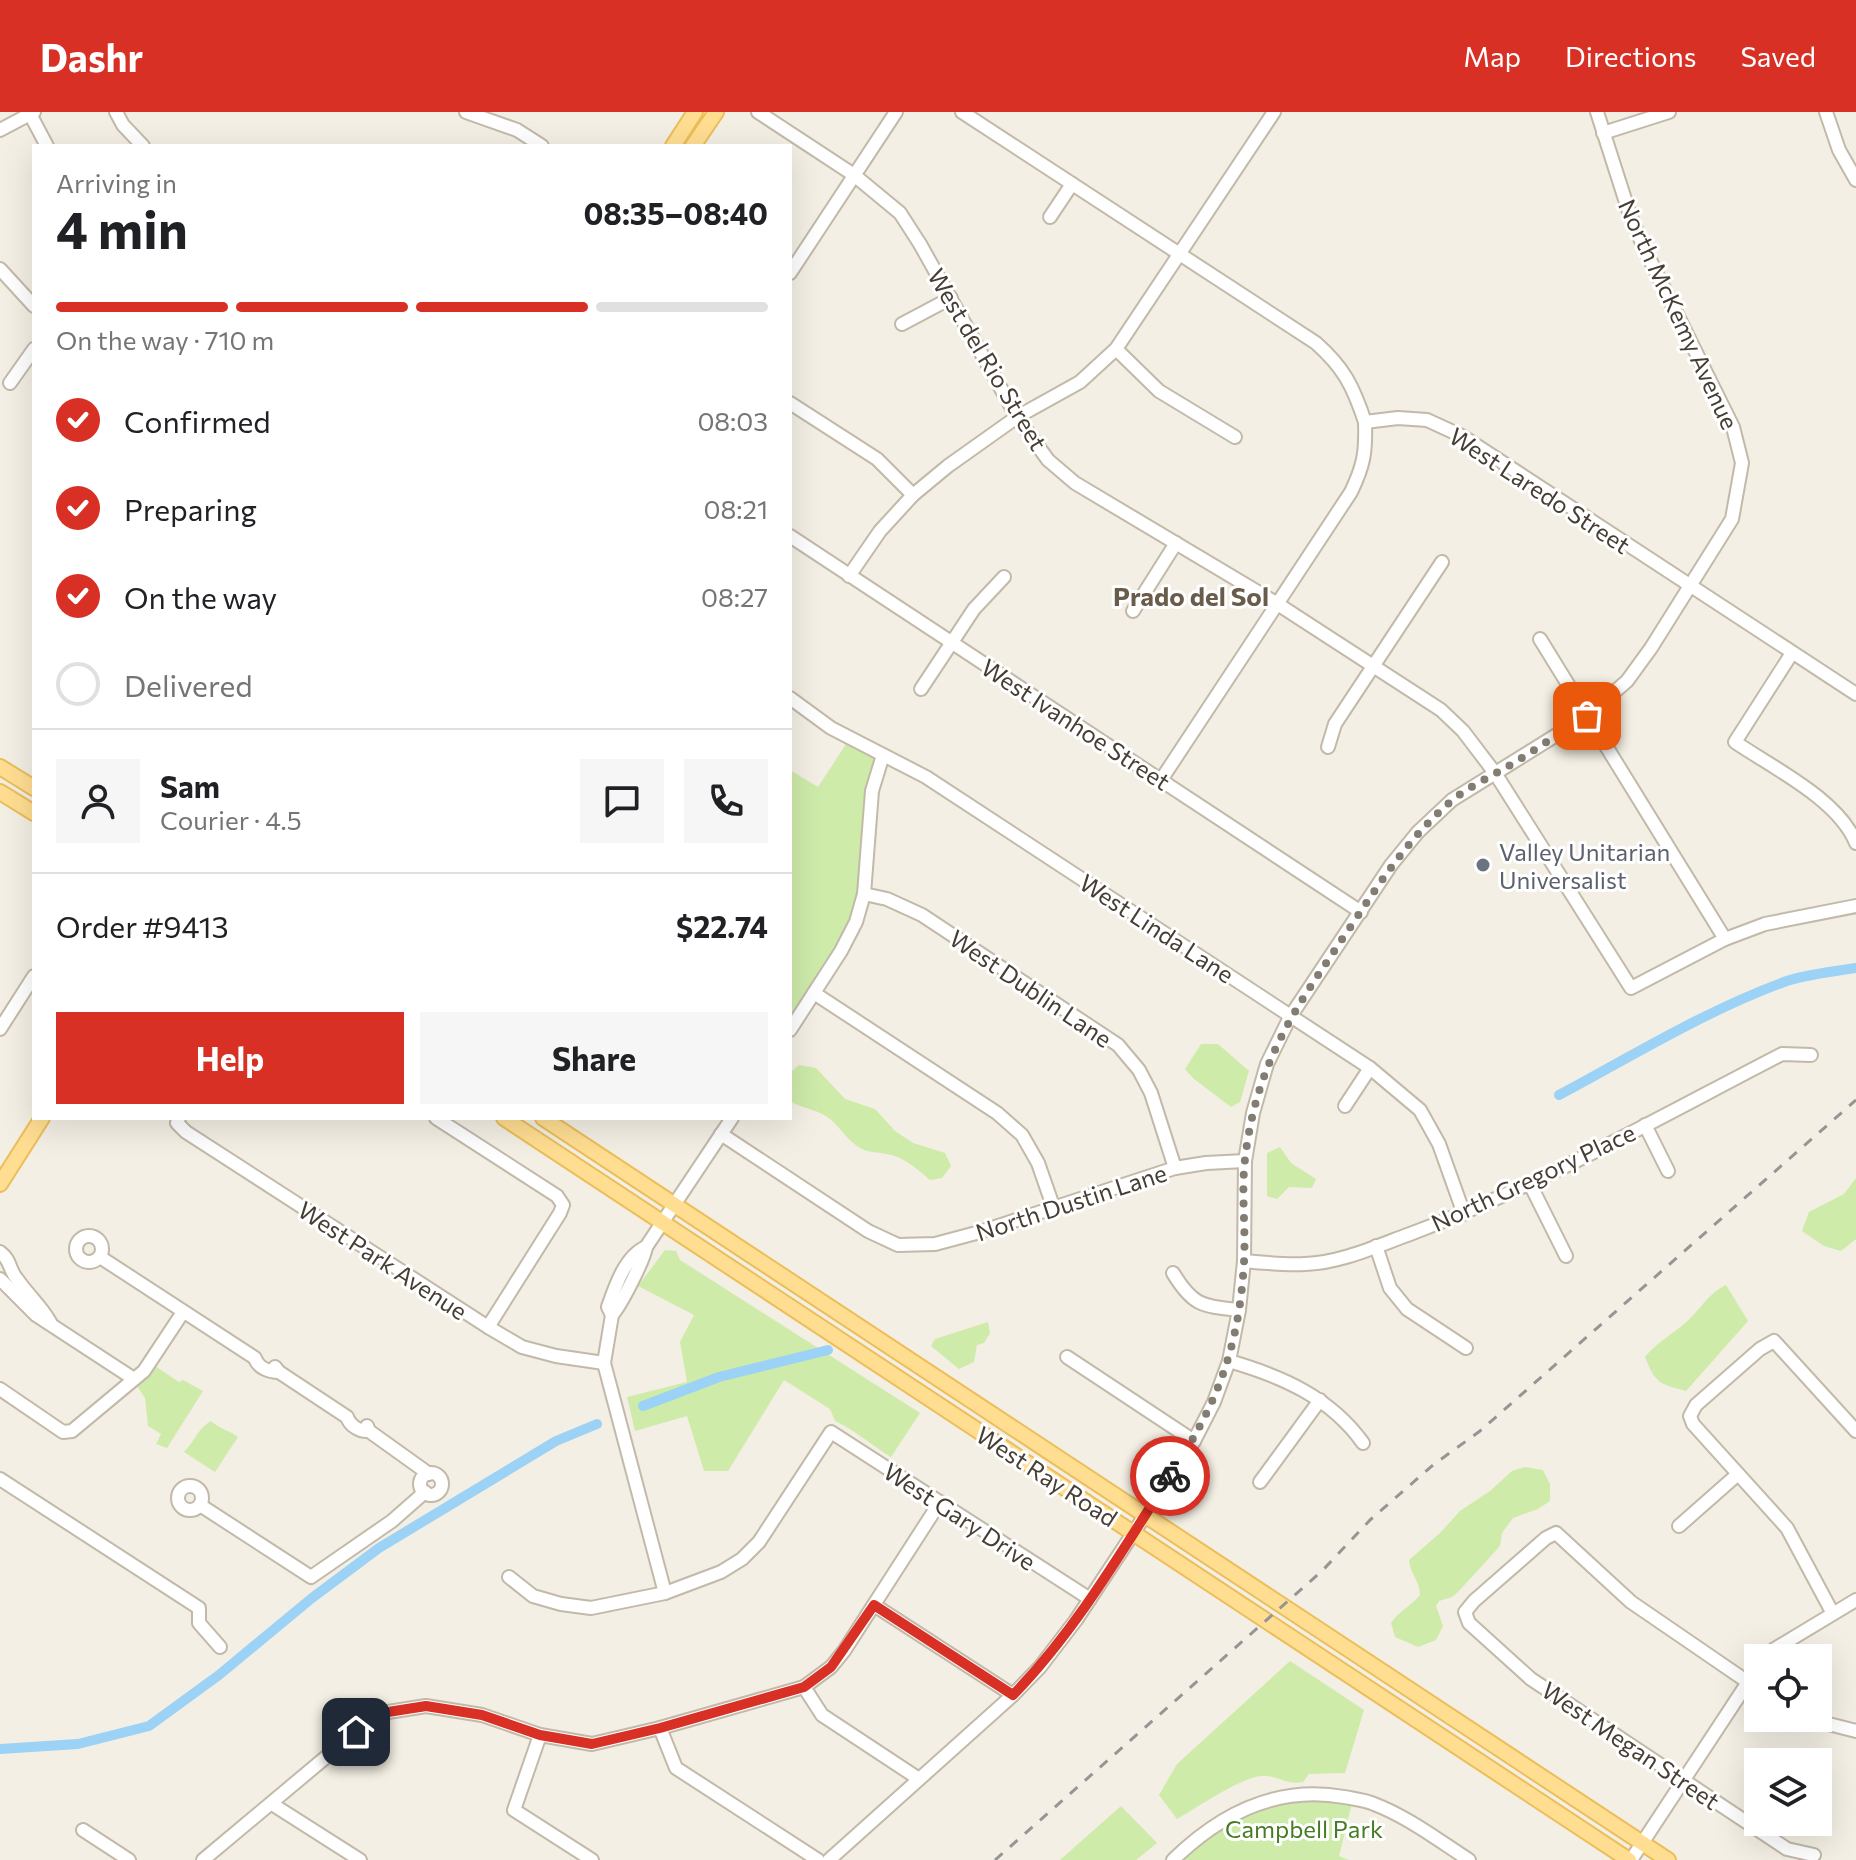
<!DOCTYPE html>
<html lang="en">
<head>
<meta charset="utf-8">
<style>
  body { margin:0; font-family:Commissioner,sans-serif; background:#f6f6f6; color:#202124; height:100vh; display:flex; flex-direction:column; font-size:30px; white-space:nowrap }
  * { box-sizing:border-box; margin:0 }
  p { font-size:26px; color:#757577 }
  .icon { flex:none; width:44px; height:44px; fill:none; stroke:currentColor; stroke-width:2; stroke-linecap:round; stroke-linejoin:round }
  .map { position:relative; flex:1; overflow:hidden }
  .details { position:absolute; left:32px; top:32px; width:760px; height:976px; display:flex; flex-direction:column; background:#fff; border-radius:0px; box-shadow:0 8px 32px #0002 }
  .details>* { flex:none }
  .tools { position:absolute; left:1744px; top:1532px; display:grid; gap:16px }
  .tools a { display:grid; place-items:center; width:88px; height:88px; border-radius:0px; background:#fff; box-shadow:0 8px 32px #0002; font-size:40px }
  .pin { position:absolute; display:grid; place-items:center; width:68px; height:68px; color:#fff; margin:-34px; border-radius:16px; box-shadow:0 4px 12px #0006 }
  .courier { position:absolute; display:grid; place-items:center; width:80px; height:80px; margin:-40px; border:6px solid #d93025; border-radius:50%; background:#fff; color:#222; box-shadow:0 2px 10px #0007 }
  .headline em { font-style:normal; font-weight:700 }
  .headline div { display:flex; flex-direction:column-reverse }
  .headline { display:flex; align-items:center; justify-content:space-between; height:136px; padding:0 24px }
  h1 { font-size:52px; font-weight:700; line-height:60px }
  .bar { display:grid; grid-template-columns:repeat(4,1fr); gap:12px 8px; align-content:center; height:96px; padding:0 24px }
  .bar i { height:10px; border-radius:6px; background:#e0e0e0 }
  .bar .active { background:#d93025 }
  .bar p { grid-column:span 4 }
  .line { display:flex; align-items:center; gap:20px; padding:0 24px; border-top:2px solid #e0e0e0 }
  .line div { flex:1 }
  .round { display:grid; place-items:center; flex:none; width:84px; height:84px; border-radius:0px; background:#f6f6f6 }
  ol { padding:0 24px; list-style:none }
  li { display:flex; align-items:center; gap:24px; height:88px }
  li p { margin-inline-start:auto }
  li .icon { padding:8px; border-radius:50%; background:#d93025; color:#fff; stroke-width:4 }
  li:last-child { color:#757577 }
  li i { width:44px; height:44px; border:4px solid #e0e0e0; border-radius:50% }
  .button { display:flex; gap:16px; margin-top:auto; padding:16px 24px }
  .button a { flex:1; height:92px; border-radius:0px; background:#d93025; color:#fff; font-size:32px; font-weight:700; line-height:92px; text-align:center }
  .button a+a { background:#f6f6f6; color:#202124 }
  header { display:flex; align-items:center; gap:48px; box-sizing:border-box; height:112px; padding:0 40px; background:#d93025; color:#fff }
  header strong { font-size:38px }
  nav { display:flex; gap:44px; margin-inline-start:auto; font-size:28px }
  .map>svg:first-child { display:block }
  .green { fill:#ceebaa }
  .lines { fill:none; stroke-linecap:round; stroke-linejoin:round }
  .canal { stroke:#9bd2f5; stroke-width:10 }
  .minor-casing { stroke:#c2b9a9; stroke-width:16 }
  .major-casing { stroke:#ecbe5a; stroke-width:18 }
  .minor { stroke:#fff; stroke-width:12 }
  .major { stroke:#ffde92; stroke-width:14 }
  .rail { stroke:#959595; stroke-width:3; stroke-dasharray:10 10; stroke-linecap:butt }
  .done { stroke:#837c72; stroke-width:8; stroke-dasharray:0 14.4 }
  .route { stroke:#d93025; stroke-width:10 }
  .worship-dot { fill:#6b7280; stroke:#fff; stroke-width:3 }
  .labels { text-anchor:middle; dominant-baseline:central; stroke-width:6; stroke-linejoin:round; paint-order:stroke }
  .street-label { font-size:24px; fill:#463e34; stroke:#fff }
  .worship-label { font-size:24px; fill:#5b616d; stroke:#fff; text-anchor:start }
  .park-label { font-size:24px; fill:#467c23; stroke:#fff }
  .neighbourhood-label { font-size:26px; font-weight:bold; fill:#6a5c4a; stroke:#fff }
</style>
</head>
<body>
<header>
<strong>Dashr</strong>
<nav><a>Map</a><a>Directions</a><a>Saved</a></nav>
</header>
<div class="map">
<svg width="1856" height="1748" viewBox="0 0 1856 1748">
  <rect width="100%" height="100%" fill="#f3efe4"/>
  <g class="green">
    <path d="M850 626 883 643 856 810 790 918V658L818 675Z"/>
    <path d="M1201 932H1218L1249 959 1240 990 1231 995 1194 967 1185 957Z"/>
    <path d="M799 953 816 956 845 987 875 997 895 1019 913 1031 945 1041 951 1054 942 1066 930 1068C917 1057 904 1045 887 1042 879 1040 870 1041 862 1037 848 1030 842 1017 830 1007 818 997 802 997 790 989V961Z"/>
    <path d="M1280 1035 1291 1051 1316 1067 1312 1076 1289 1075 1277 1087 1267 1084V1041Z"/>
    <path d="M1856 1066V1127L1841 1139 1824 1134 1802 1119 1809 1100 1844 1082Z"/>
    <path d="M665 1138 676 1139 680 1148 920 1301 891 1345C871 1333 855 1318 835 1309L830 1297 784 1268 728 1359H704L687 1304 635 1319 627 1285 687 1270 680 1230 694 1203 638 1174Z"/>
    <path d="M1726 1173 1748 1209 1686 1279C1659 1272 1655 1271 1645 1245 1657 1230 1670 1224 1684 1212 1700 1199 1707 1182 1726 1173Z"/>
    <path d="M988 1210 990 1221 984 1231 977 1233 974 1250 959 1257 931 1234 935 1227Z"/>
    <path d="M155 1254 179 1270 183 1268 203 1279 167 1336 156 1332 161 1322 148 1314 145 1286 137 1274Z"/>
    <path d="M211 1309C221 1318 229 1318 238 1325L215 1360 184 1340C195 1329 198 1316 211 1309Z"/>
    <path d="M1525 1355 1543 1358 1550 1372V1389L1538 1397 1513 1406 1502 1421 1500 1434 1459 1479 1452 1485 1439 1489 1436 1494 1443 1514 1436 1528 1418 1535 1395 1525 1391 1511C1398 1500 1411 1494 1420 1483 1420 1469 1410 1462 1409 1448L1440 1421 1460 1399 1490 1379 1512 1359Z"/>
    <path d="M1290 1549 1364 1598 1345 1661 1309 1662 1303 1670C1286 1673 1283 1666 1267 1664 1246 1661 1197 1696 1177 1707L1159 1683 1177 1652Z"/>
    <path d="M1353 1687 1339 1744 1349 1748H1175L1261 1689Z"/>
    <path d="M1121 1694 1157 1731 1136 1748H1060Z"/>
  </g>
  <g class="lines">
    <g class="canal">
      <path d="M1559 983C1632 944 1705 899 1784 870 1806 862 1833 860 1856 856"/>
      <path d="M643 1294 719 1265 828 1238"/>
      <path d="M0 1637 78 1632 149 1614 219 1563 312 1486 379 1436 556 1329 597 1312"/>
    </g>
    <g class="minor-casing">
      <g id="minor">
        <path d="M116 0 123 13 143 34"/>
        <path d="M466 0 517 18 542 34"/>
        <path d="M758 0 854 63 900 101 920 132 1017 305 1048 348 1075 371 1276 491 1441 598 1463 619 1495 661 1631 876 1725 827 1765 812 1856 794"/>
        <path d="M962 0 1316 231C1344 256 1353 274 1365 310L1398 306 1427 308 1462 324 1856 582"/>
        <path d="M1826 0 1839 38 1856 68"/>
        <path d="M30 2 47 34"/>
        <path d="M0 18 34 0"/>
        <path d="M1603 21 1669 0"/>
        <path d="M1050 105 1072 72"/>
        <path d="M0 157 34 194"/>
        <path d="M790 161 896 0"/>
        <path d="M902 212 951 186"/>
        <path d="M1116 237 1159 279 1235 325"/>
        <path d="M10 271 34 237"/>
        <path d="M790 291 877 347 913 383"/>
        <path d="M790 424 1361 800"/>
        <path d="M849 464 880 419 913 383 948 354 1017 305 1080 270 1116 237 1274 0"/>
        <path d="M1133 499 1176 431"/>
        <path d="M1540 527 1725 827"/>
        <path d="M1792 541 1735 630C1773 656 1838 687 1856 731"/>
        <path d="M921 577 974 497 1004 465"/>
        <path d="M790 586 831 616 926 665 1370 956 1420 998 1439 1032 1464 1102"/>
        <path d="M1328 635 1335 612 1442 450"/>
        <path d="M1161 668 1351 380C1364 353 1366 340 1365 310"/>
        <path d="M864 782 887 787 922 803 1118 933 1139 958 1151 981 1175 1056"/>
        <path d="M814 881 997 1001 1022 1023 1038 1051 1053 1094"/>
        <path d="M0 917 34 864"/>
        <path d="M790 918 841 839 856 810 864 782 872 679 883 643"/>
        <path d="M1345 994 1370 956"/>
        <path d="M179 1006 177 1011 186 1020 488 1215 522 1235 556 1244 604 1251"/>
        <path d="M436 1006 557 1084 563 1093 560 1101 488 1215"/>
        <path d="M1645 1013 1668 1059"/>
        <path d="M721 1022 868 1119 898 1133 935 1132 980 1120 1175 1056 1206 1051 1245 1049"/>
        <path d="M1530 1072 1566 1144"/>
        <circle cx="89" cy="1137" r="13"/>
        <path d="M1376 1134 1390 1176 1407 1197 1466 1236"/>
        <path d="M646 1135C625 1144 615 1175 608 1195L612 1203 604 1251 665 1481"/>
        <path d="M0 1140C11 1148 9 1158 17 1167 28 1183 41 1194 50 1210"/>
        <path d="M100 1145 255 1246C258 1256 269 1260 279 1260"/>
        <path d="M1244 1149C1264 1151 1285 1153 1305 1152 1340 1151 1377 1134 1410 1122 1539 1074 1660 1005 1782 942L1811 943"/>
        <path d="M1173 1161C1193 1194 1202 1194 1239 1198"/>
        <path d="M0 1167 36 1203 134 1267"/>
        <path d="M612 1203C621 1193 644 1148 646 1135L732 1006"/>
        <path d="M1067 1245 1194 1329"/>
        <path d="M1229 1249C1281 1264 1330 1285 1363 1331"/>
        <path d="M275 1255 279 1260 347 1305C350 1314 360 1320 369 1319"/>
        <path d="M0 1277 63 1320 72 1319 144 1259 183 1200"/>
        <path d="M367 1314 369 1319 429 1362"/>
        <circle cx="431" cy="1372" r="11"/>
        <path d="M0 1367 199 1496V1511L220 1535"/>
        <path d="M1260 1370 1320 1288"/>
        <circle cx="190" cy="1386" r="12"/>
        <path d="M200 1393 311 1465 392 1409 425 1380"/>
        <path d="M1679 1414 1738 1362"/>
        <path d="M509 1465 533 1484 561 1492 591 1496 665 1481 721 1460 742 1447 759 1430 831 1320 1090 1487"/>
        <path d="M874 1493 1013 1583"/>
        <path d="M1832 1500 1787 1416 1693 1312 1690 1304 1696 1293 1760 1237 1774 1229 1856 1319"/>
        <path d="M1764 1546 1768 1541 1856 1488"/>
        <path d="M804 1575 822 1603 919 1667"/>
        <path d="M1758 1577 1631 1490 1556 1421 1546 1426 1474 1489 1465 1500 1469 1511 1531 1567 1787 1737 1814 1743"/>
        <path d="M1805 1606 1856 1619"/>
        <path d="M660 1616 676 1656 818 1748"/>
        <path d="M540 1623 514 1698 592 1748"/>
        <path d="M272 1692 360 1748"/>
        <path d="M83 1718 129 1748"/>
        <path d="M203 1748 356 1620 388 1600 426 1594 482 1603 540 1623 592 1632 660 1616 804 1575 831 1555 844 1539 940 1390"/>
        <path d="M829 1748 1013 1583 1040 1555 1076 1508 1194 1329 1214 1290 1229 1249 1239 1198 1244 1149 1245 1049 1253 1001 1267 952 1290 905 1391 753 1418 720 1452 688 1587 604 1627 569 1651 536 1732 407 1742 351 1733 315 1645 138 1630 103 1597 0"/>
        <path d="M1173 1748C1220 1702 1277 1673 1344 1685 1354 1687 1365 1688 1374 1692 1408 1705 1438 1728 1469 1748"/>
        <path d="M1631 1748 1758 1555"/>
      </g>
    </g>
    <g class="major-casing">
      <g id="major">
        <path d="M673 34 695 0"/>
        <path d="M693 34 716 0"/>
        <path d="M0 655 34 676"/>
        <path d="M0 680 34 701"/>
        <path d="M504 1006 1629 1748"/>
        <path d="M543 1006 1668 1748"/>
        <path d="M0 1072 42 1006"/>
      </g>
    </g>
    <use href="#minor" class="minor"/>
    <use href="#major" class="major"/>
    <path class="rail" d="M995 1748 1322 1459 1370 1408 1433 1353 1480 1319 1856 988"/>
  </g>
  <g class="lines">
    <path class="done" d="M1170 1364C1217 1292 1239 1237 1244 1150 1246 1116 1241 1081 1245 1047 1257 946 1297 895 1351 814 1381 769 1408 727 1449 691 1465 677 1486 667 1505 656 1533 640 1559 621 1587 604"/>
    <path class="route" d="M356 1620 388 1600 426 1594 482 1603 540 1623 592 1632 660 1616 804 1575 831 1555 874 1493 1013 1583C1076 1518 1122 1439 1170 1364"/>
  </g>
  <circle class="worship-dot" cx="1483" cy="753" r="8"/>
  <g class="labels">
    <g class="street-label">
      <text transform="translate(1679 202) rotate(65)">North McKemy Avenue</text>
      <text transform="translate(988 247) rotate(59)">West del Rio Street</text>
      <text transform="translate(1540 378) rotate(33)">West Laredo Street</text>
      <text transform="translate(1076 612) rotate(33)">West Ivanhoe Street</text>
      <text transform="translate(1157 816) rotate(33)">West Linda Lane</text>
      <text transform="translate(1031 876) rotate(34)">West Dublin Lane</text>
      <text transform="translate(1533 1065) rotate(-25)">North Gregory Place</text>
      <text transform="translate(1071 1090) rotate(-18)">North Dustin Lane</text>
      <text transform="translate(383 1148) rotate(33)">West Park Avenue</text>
      <text transform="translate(1047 1364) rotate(33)">West Ray Road</text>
      <text transform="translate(960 1404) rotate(33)">West Gary Drive</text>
      <text transform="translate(1631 1633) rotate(34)">West Megan Street</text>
    </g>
    <g class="worship-label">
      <text x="1499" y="739">Valley Unitarian<tspan x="1499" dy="28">Universalist</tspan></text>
    </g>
    <g class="park-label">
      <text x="1304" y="1716">Campbell Park</text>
    </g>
    <g class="neighbourhood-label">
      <text x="1191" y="483">Prado del Sol</text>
    </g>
  </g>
</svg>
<div class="tools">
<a><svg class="icon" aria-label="locate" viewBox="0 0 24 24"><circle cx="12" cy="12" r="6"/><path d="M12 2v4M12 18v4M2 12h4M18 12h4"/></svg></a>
<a><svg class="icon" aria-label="layers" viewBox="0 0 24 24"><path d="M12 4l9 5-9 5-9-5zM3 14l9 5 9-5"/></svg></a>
</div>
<div class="pin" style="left:1587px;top:604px;background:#ea580c"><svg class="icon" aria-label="bag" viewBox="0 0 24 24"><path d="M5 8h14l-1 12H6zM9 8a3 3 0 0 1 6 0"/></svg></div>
<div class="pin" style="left:356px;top:1620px;background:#1f2937"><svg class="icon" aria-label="home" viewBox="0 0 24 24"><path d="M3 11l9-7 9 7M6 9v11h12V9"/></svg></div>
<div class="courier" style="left:1170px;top:1364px"><svg class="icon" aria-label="bike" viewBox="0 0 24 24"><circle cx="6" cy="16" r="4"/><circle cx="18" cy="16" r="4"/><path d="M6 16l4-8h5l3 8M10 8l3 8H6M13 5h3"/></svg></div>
<section class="details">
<div class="headline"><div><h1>4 min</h1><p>Arriving in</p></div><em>08:35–08:40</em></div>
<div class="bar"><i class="active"></i><i class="active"></i><i class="active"></i><i></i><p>On the way · 710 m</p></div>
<ol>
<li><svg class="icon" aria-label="check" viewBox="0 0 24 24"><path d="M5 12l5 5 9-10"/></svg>Confirmed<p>08:03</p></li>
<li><svg class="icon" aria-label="check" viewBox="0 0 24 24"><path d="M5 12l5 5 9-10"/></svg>Preparing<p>08:21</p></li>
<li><svg class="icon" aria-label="check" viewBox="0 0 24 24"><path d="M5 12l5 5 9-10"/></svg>On the way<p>08:27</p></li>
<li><i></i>Delivered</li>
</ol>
<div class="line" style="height:144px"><a class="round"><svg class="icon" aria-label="person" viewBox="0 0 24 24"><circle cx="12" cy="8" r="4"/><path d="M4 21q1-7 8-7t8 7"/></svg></a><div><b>Sam</b><p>Courier · 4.5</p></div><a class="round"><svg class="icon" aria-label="chat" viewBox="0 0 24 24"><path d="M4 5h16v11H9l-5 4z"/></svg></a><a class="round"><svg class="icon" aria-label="phone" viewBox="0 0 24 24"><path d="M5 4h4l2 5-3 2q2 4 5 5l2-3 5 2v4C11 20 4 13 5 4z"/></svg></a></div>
<div class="line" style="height:104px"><div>Order #9413</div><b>$22.74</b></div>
<div class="button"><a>Help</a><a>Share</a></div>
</section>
</div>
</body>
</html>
